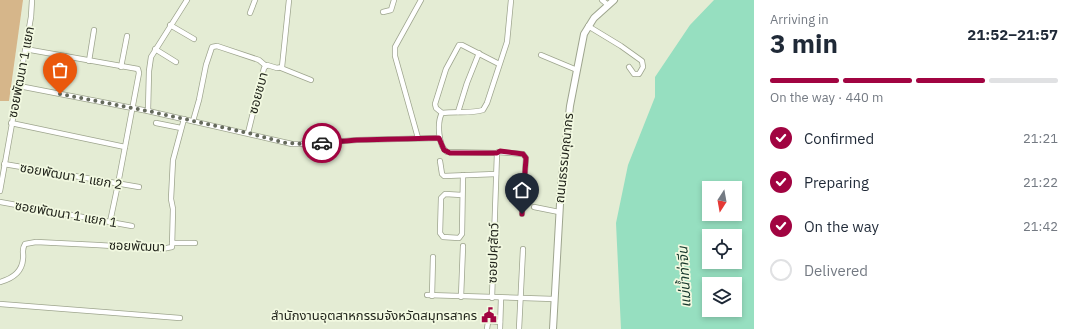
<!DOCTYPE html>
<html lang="en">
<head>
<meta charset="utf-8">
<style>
  body { margin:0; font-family:"IBM Plex Sans","Noto Sans Thai",sans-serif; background:#f2f2f3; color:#1f2937; height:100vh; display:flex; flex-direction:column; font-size:15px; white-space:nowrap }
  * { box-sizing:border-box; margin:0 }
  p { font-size:13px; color:#747a83 }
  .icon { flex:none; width:22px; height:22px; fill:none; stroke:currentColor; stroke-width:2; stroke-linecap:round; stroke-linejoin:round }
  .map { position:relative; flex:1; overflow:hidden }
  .side { display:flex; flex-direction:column; background:#fff; width:320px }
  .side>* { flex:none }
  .needle { width:26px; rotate:191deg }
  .buttons { position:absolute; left:702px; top:181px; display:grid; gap:8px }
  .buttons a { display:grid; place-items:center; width:40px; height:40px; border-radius:0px; background:#fff; box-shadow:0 2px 6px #0003; font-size:20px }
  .pin { position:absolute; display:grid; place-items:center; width:34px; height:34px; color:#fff; margin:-41px -17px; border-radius:50% 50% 50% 0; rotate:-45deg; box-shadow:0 0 4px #0007 }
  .pin .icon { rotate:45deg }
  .courier { position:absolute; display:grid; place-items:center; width:40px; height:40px; margin:-20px; border:3px solid #a10441; border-radius:50%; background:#fff; color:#222; box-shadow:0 1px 5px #0007 }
  .summary em { font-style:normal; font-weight:800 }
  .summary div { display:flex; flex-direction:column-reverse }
  .summary { display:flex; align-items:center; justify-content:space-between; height:68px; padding:0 16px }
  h1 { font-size:26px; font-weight:800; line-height:30px }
  .bar { display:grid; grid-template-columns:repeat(4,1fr); gap:6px 4px; align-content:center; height:48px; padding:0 16px }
  .bar i { height:5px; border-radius:3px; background:#e0e1e3 }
  .bar .selected { background:#a10441 }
  .bar p { grid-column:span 4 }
  ol { padding:0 16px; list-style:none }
  li { display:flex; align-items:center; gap:12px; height:44px }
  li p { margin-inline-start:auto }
  li .icon { padding:4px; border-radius:50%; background:#a10441; color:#fff; stroke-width:4 }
  li:last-child { color:#747a83 }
  li i { width:22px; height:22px; border:2px solid #e0e1e3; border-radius:50% }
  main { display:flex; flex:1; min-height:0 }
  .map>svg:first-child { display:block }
  .green { fill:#d6b68a }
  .water { fill:#96dfc0; fill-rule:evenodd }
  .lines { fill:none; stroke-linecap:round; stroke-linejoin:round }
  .minor-casing { stroke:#9ea58e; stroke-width:6 }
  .tertiary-casing { stroke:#9ea58e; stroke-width:8 }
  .minor { stroke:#fff; stroke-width:4.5 }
  .tertiary { stroke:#fff; stroke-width:6 }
  .done { stroke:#656a5c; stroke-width:4; stroke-dasharray:0 7.2 }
  .route { stroke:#a10441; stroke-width:5 }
  .labels { text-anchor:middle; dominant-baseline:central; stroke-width:3.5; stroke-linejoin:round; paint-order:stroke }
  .street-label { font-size:13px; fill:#21241b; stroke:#f2f9e1 }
  .poi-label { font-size:13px; fill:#21241b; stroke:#f2f9e1; text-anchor:end }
  .water-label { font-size:14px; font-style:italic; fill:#16372b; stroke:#f2f9e1 }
</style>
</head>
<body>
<main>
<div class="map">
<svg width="754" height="329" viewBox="0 0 754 329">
  <rect width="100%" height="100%" fill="#e4ecd4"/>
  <path class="green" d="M0 0H23L9 101H0Z"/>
  <path class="water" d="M714 0H754V329H621L616 223 628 165 655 97V77L690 25ZM709 188H735V214H709ZM709 236H735V262H709ZM709 284H735V310H709Z"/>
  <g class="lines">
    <g class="minor-casing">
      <g id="minor">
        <path d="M602 0 608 5"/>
        <path d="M383 12 391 10 394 0"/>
        <path d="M250 13 255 0"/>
        <path d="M170 25 194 39"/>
        <path d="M588 26 621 46 642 61 643 67 639 74H634L629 67"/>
        <path d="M25 49 138 69 139 73 118 184 110 222"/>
        <path d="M155 49 176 62"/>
        <path d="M541 55 577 70"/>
        <path d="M89 61 94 30"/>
        <path d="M121 67 127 36"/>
        <path d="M281 68 311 80"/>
        <path d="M19 86 148 111 292 144H304L357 140 439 138"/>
        <path d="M148 111 149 71 151 57 187 0"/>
        <path d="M458 112 467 83 479 53"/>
        <path d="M442 113 436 108 435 104 446 69 459 45H462L499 64"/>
        <path d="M193 121 199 100 206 65 212 47 217 46 259 60 266 66"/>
        <path d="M11 123 125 147"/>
        <path d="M156 123 181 128"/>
        <path d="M248 133 264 68 267 65 277 68 282 67 289 0"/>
        <path d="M418 138 395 56V47L421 0"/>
        <path d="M497 153 447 152C438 146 437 122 442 113 456 111 470 114 483 110L487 103 507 42 511 0"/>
        <path d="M440 161 442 174 444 176 496 174"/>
        <path d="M4 164 139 187"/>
        <path d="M0 191 31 17 32 0"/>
        <path d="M462 195 445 194 441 198 440 233 443 237 459 238 462 234 463 175"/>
        <path d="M0 202 132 226"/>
        <path d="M534 207 559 212"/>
        <path d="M172 243H195"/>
        <path d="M0 282C11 279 22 273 23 259 24 253 21 250 25 244L36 242 97 245 162 249 172 247 173 209 171 199 173 160 184 119"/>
        <path d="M427 295 554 299"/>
        <path d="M432 296 433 257"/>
        <path d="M461 297 463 246"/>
        <path d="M492 298 497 153 498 152 523 154 526 158 522 214"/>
        <path d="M0 304 180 318"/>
        <path d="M487 329 488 322 490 321 500 322"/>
        <path d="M500 329 501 298"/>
        <path d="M519 329 523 249"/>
      </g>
    </g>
    <g class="tertiary-casing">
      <path id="tertiary" d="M553 329 561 186 570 106 584 34 594 18 614 0"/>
    </g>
    <use href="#minor" class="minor"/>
    <use href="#tertiary" class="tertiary"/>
  </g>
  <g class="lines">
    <path class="done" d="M60 94 148 111 248 133 286 143 304 144 322 143"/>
    <path class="route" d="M322 143 357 140 439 138 444 150 450 153H497L500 151 523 154 526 158 522 214"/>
  </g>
  <defs>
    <g id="civic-bare" transform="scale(1.2)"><path d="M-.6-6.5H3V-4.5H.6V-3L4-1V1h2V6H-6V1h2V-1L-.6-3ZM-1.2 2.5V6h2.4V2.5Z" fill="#a10441" stroke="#f2f9e1" stroke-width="2.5" paint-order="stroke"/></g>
  </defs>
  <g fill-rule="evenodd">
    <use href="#civic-bare" x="489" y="315"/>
  </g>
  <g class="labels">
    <g class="street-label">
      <text transform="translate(21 72) rotate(-79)">ซอยพัฒนา 1 แยก</text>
      <text transform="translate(258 93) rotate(-75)">ซอยชบา</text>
      <text transform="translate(564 158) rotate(-84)">ถนนธรรมคุณากร</text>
      <text transform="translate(71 176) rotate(10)">ซอยพัฒนา 1 แยก 2</text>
      <text transform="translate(66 214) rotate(10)">ซอยพัฒนา 1 แยก 1</text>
      <text transform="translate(137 246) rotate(2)">ซอยพัฒนา</text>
      <text transform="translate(493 253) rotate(-88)">ซอยปศุสัตว์</text>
    </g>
    <g class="poi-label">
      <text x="477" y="315">สำนักงานอุตสาหกรรมจังหวัดสมุทรสาคร</text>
    </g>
    <g class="water-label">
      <text transform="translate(684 277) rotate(-93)">แม่น้ำท่าจีน</text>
    </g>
  </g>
</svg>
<div class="buttons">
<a><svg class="needle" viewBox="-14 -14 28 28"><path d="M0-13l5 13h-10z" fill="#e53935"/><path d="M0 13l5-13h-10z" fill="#747a83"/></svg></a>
<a><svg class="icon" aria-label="locate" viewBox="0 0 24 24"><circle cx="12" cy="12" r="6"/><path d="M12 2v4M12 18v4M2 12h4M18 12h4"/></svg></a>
<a><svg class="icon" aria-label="layers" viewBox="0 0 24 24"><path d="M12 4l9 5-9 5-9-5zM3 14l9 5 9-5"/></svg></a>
</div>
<div class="pin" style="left:60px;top:94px;background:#ea580c"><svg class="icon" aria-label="bag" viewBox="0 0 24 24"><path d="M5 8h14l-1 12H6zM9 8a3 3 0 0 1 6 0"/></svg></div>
<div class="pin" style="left:522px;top:214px;background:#1f2937"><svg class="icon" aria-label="home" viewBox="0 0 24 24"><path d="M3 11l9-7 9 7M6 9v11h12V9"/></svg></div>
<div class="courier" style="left:322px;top:143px"><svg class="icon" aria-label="car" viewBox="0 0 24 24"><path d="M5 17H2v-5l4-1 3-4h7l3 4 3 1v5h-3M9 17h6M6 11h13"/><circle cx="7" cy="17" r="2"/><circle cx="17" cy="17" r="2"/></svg></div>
</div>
<section class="side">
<div class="summary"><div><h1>3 min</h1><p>Arriving in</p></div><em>21:52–21:57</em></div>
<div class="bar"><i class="selected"></i><i class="selected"></i><i class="selected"></i><i></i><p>On the way · 440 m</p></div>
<ol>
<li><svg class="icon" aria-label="check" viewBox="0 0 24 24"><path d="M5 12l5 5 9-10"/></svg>Confirmed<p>21:21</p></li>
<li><svg class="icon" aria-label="check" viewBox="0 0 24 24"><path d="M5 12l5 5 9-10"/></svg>Preparing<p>21:22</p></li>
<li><svg class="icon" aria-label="check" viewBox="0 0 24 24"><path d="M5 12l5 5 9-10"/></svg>On the way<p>21:42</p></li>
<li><i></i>Delivered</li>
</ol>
</section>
</main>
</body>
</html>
